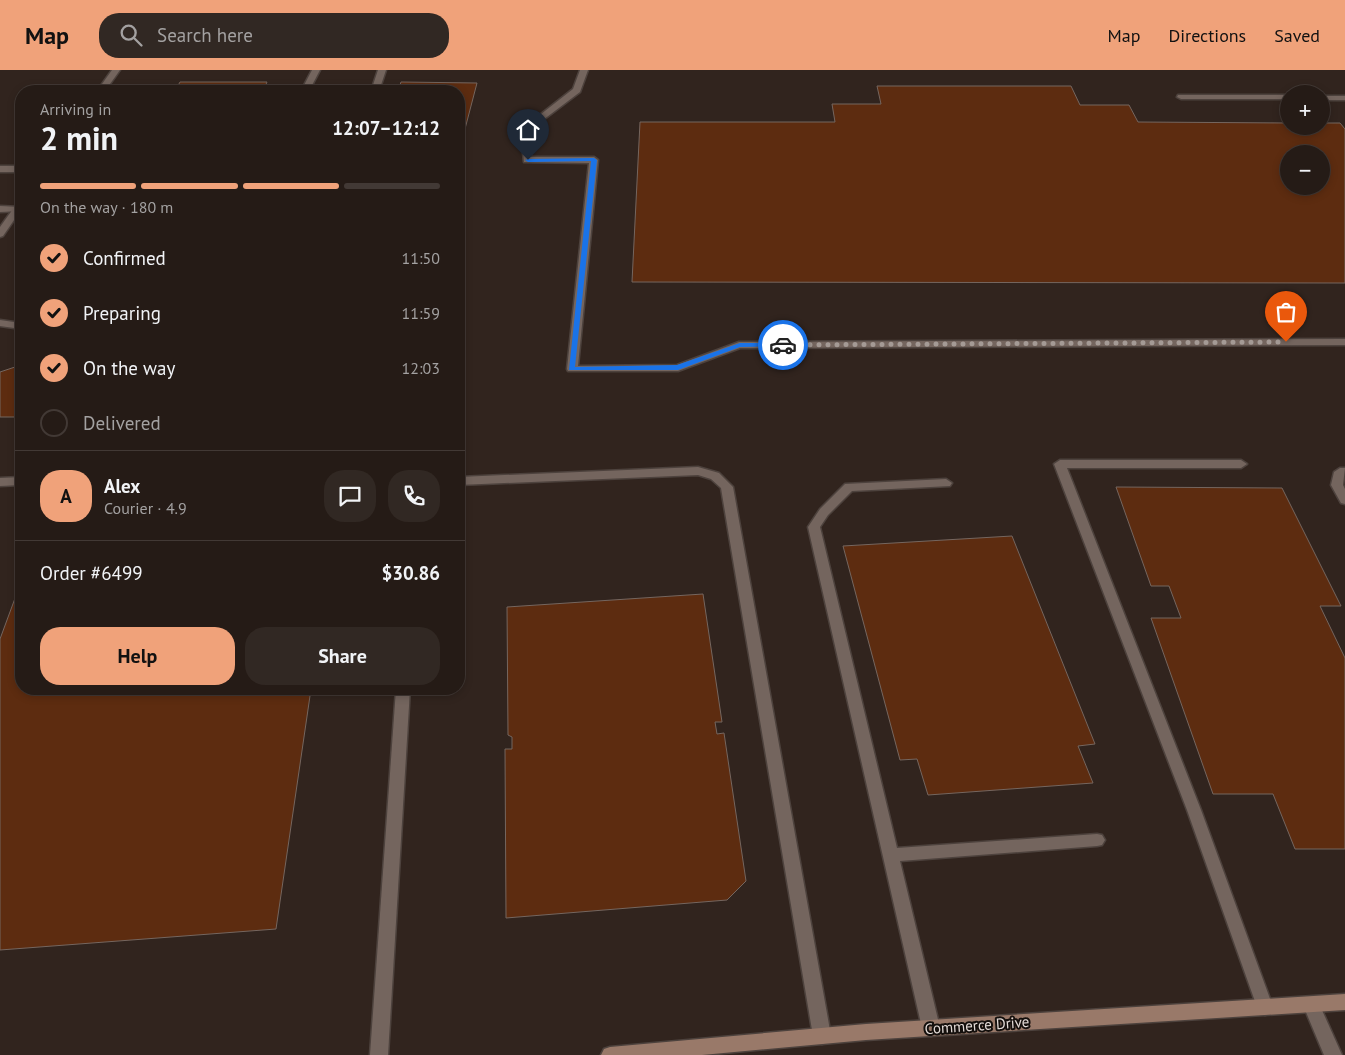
<!DOCTYPE html>
<html lang="en">
<head>
<meta charset="utf-8">
<style>
  body { margin:0; font-family:"PT Sans",sans-serif; background:#312823; color:#f1f3f6; height:100vh; display:flex; flex-direction:column; font-size:19px; white-space:nowrap }
  * { box-sizing:border-box; margin:0 }
  p { font-size:16px; color:#a3a1a1 }
  .icon { flex:none; width:28px; height:28px; fill:none; stroke:currentColor; stroke-width:2; stroke-linecap:round; stroke-linejoin:round }
  .map { position:relative; flex:1; overflow:hidden }
  .sheet { position:absolute; left:15px; top:15px; width:450px; height:610px; display:flex; flex-direction:column; background:#251b16; border-radius:20px; box-shadow:0 2px 8px #0003,0 0 0 1px #423935 }
  .sheet>* { flex:none }
  .fabs { position:absolute; left:1280px; top:15px; display:grid; gap:10px }
  .fabs a { display:grid; place-items:center; width:50px; height:50px; border-radius:50%; background:#251b16; box-shadow:0 2px 8px #0003,0 0 0 1px #423935; font-size:25px }
  .pin { position:absolute; display:grid; place-items:center; width:42px; height:42px; color:#fff; margin:-51px -21px; border-radius:50% 50% 50% 0; rotate:-45deg; box-shadow:0 0 5px #0007 }
  .pin .icon { rotate:45deg }
  .courier { position:absolute; display:grid; place-items:center; width:50px; height:50px; margin:-25px; border:4px solid #1a73e8; border-radius:50%; background:#fff; color:#222; box-shadow:0 1px 6px #0007 }
  .head em { font-style:normal; font-weight:700 }
  .head div { display:flex; flex-direction:column-reverse }
  .head { display:flex; align-items:center; justify-content:space-between; height:85px; padding:0 25px }
  h1 { font-size:32px; font-weight:700; line-height:38px }
  .bar { display:grid; grid-template-columns:repeat(4,1fr); gap:8px 5px; align-content:center; height:60px; padding:0 25px }
  .bar i { height:6px; border-radius:4px; background:#423935 }
  .bar .current { background:#f0a27a }
  .bar p { grid-column:span 4 }
  .line { display:flex; align-items:center; gap:12px; padding:0 25px; border-top:1px solid #423935 }
  .line div { flex:1 }
  .round { display:grid; place-items:center; flex:none; width:52px; height:52px; border-radius:20px; background:#312823 }
  ol { padding:0 25px; list-style:none }
  li { display:flex; align-items:center; gap:15px; height:55px }
  li p { margin-inline-start:auto }
  li .icon { padding:5px; border-radius:50%; background:#f0a27a; color:#111; stroke-width:4 }
  li:last-child { color:#a3a1a1 }
  li i { width:28px; height:28px; border:2px solid #423935; border-radius:50% }
  .cta { display:flex; gap:10px; margin-top:auto; padding:10px 25px }
  .cta a { flex:1; height:58px; border-radius:20px; background:#f0a27a; color:#111; font-size:20px; font-weight:700; line-height:58px; text-align:center }
  .cta a+a { background:#312823; color:#f1f3f6 }
  header { display:flex; align-items:center; gap:30px; box-sizing:border-box; height:70px; padding:0 25px; background:#f0a27a; color:#111 }
  header strong { font-size:24px }
  nav { display:flex; gap:28px; margin-inline-start:auto; font-size:18px }
  .search { width:350px; height:45px; background:#312823; display:flex; align-items:center; gap:12px; box-sizing:border-box; padding:0 18px; border-radius:20px; color:#a3a1a1; font-size:19px }
  .map>svg:first-child { display:block }
  .building { fill:#5d2c10; stroke:#75665f; fill-rule:evenodd }
  .lines { fill:none; stroke-linecap:round; stroke-linejoin:round }
  .lane-casing { stroke:#4d423d; stroke-width:3 }
  .street-casing { stroke:#4d423d; stroke-width:3 }
  .secondary-casing { stroke:#4d423d; stroke-width:3 }
  .lane { fill:#74655e; fill-rule:evenodd }
  .street { fill:#74655e; fill-rule:evenodd }
  .secondary { fill:#997969; fill-rule:evenodd }
  .route { fill:#1a73e8 }
  .done { stroke:#a49a95; stroke-width:5; stroke-dasharray:0 9 }
  .labels { text-anchor:middle; dominant-baseline:central; stroke-width:4; stroke-linejoin:round; paint-order:stroke }
  .near-street-label { font-size:15px; fill:#e2d9d5; stroke:#140f0c }
</style>
</head>
<body>
<header>
<strong>Map</strong>
<div class="search"><svg class="icon" aria-label="search" viewBox="0 0 24 24"><circle cx="10" cy="10" r="6"/><path d="M15 15l6 6"/></svg>Search here</div>
<nav><a>Map</a><a>Directions</a><a>Saved</a></nav>
</header>
<div class="map">
<svg width="1345" height="985" viewBox="0 0 1345 985">
  <rect width="100%" height="100%" fill="#31241e"/>
  <g class="building">
    <path d="M180 12H267L263 21H175Z"/>
    <path d="M401 12 477 13 460 78H459V21H398Z"/>
    <path d="M877 16H1071L1080 35H1129L1138 52 1289 53V56H1321V53H1340L1345 59V213L632 212 640 52H835L832 34H881ZM1289 84H1321V116H1289Z"/>
    <path d="M21 295V347H0V302Z"/>
    <path d="M1116 417 1282 418 1341 536H1320L1345 588V779H1295L1273 724H1213L1151 548H1181L1169 516H1151Z"/>
    <path d="M1012 466 1095 674 1078 676 1093 713 928 725 917 689 900 690 843 476Z"/>
    <path d="M21 512V619H311L276 859 0 880V569Z"/>
    <path d="M703 524 722 652H715L717 664 724 663 746 811 727 830 506 848 505 679H512V667L508 665 507 537Z"/>
  </g>
  <g class="lines">
    <g class="lane-casing">
      <g id="lane">
        <path d="M312 0H320L309 21H301Z"/>
        <path d="M378 0H386L379 21H371Z"/>
        <path d="M580 0H588L580 22 535 56 530 73 531 87H594L598 90 578 296 677 295 739 272 1345 269V275L740 278 678 301H568L567 299 589 93 524 92 522 73 527 55 573 19Z"/>
        <path d="M1178 25H1289V29H1181L1177 27Z"/>
        <rect x="1321" y="26" width="24" height="4"/>
        <rect x="0" y="96" width="21" height="6"/>
        <path d="M0 136 21 137V141L0 142Z"/>
        <path d="M0 250 21 253V259L0 256Z"/>
        <path d="M1060 390H1241L1247 394 1241 398H1067L1201 740 1273 937 1271 943 1265 945 1259 943 1257 937 1187 740 1054 394Z"/>
        <path d="M698 397 719 403 733 417 831 966 828 972 822 974 816 972 813 966 721 418 711 409 698 405 459 415V407Z"/>
        <path d="M1340 398H1345L1343 415 1345 419V434L1341 433 1331 415 1334 402Z"/>
        <path d="M21 407V415L0 416V408Z"/>
        <path d="M946 409 952 413 950 416 852 421 828 445 820 457 897 778 1097 764 1102 765 1105 770 1102 775 1097 776 900 791 940 958 937 964 931 966 925 964 922 958 808 457 820 439 845 414Z"/>
        <path d="M396 619H410L388 985H370Z"/>
        <path d="M1311 927 1317 929 1342 985H1324L1303 935 1305 929Z"/>
      </g>
    </g>
    <g class="street-casing">
      <g id="street">
        <path d="M112 0H120L105 21H97Z"/>
        <path d="M21 131V140L3 166 0 167V157L18 132Z"/>
      </g>
    </g>
    <g class="secondary-casing">
      <path id="secondary" d="M1345 924V940L866 970 702 985H601L604 979 610 977 866 954Z"/>
    </g>
    <use href="#lane" class="lane"/>
    <use href="#street" class="street"/>
    <use href="#secondary" class="secondary"/>
  </g>
  <path class="route" d="M594 88 597 90 575 297 677 295 740 273H785V276L740 277 678 300H569L591 91 528 92 525 90 528 89Z"/>
  <g class="lines">
    <path class="done" d="M783 275 1286 272"/>
  </g>
  <g class="labels">
    <g class="near-street-label">
      <text transform="translate(977 955) rotate(-4)">Commerce Drive</text>
    </g>
  </g>
</svg>
<div class="fabs">
<a>+</a>
<a>−</a>
</div>
<div class="pin" style="left:1286px;top:272px;background:#ea580c"><svg class="icon" aria-label="bag" viewBox="0 0 24 24"><path d="M5 8h14l-1 12H6zM9 8a3 3 0 0 1 6 0"/></svg></div>
<div class="pin" style="left:528px;top:90px;background:#1f2937"><svg class="icon" aria-label="home" viewBox="0 0 24 24"><path d="M3 11l9-7 9 7M6 9v11h12V9"/></svg></div>
<div class="courier" style="left:783px;top:275px"><svg class="icon" aria-label="car" viewBox="0 0 24 24"><path d="M5 17H2v-5l4-1 3-4h7l3 4 3 1v5h-3M9 17h6M6 11h13"/><circle cx="7" cy="17" r="2"/><circle cx="17" cy="17" r="2"/></svg></div>
<section class="sheet">
<div class="head"><div><h1>2 min</h1><p>Arriving in</p></div><em>12:07–12:12</em></div>
<div class="bar"><i class="current"></i><i class="current"></i><i class="current"></i><i></i><p>On the way · 180 m</p></div>
<ol>
<li><svg class="icon" aria-label="check" viewBox="0 0 24 24"><path d="M5 12l5 5 9-10"/></svg>Confirmed<p>11:50</p></li>
<li><svg class="icon" aria-label="check" viewBox="0 0 24 24"><path d="M5 12l5 5 9-10"/></svg>Preparing<p>11:59</p></li>
<li><svg class="icon" aria-label="check" viewBox="0 0 24 24"><path d="M5 12l5 5 9-10"/></svg>On the way<p>12:03</p></li>
<li><i></i>Delivered</li>
</ol>
<div class="line" style="height:90px"><b class="round" style="background:#f0a27a;color:#111">A</b><div><b>Alex</b><p>Courier · 4.9</p></div><a class="round"><svg class="icon" aria-label="chat" viewBox="0 0 24 24"><path d="M4 5h16v11H9l-5 4z"/></svg></a><a class="round"><svg class="icon" aria-label="phone" viewBox="0 0 24 24"><path d="M5 4h4l2 5-3 2q2 4 5 5l2-3 5 2v4C11 20 4 13 5 4z"/></svg></a></div>
<div class="line" style="height:65px"><div>Order #6499</div><b>$30.86</b></div>
<div class="cta"><a>Help</a><a>Share</a></div>
</section>
</div>
</body>
</html>
